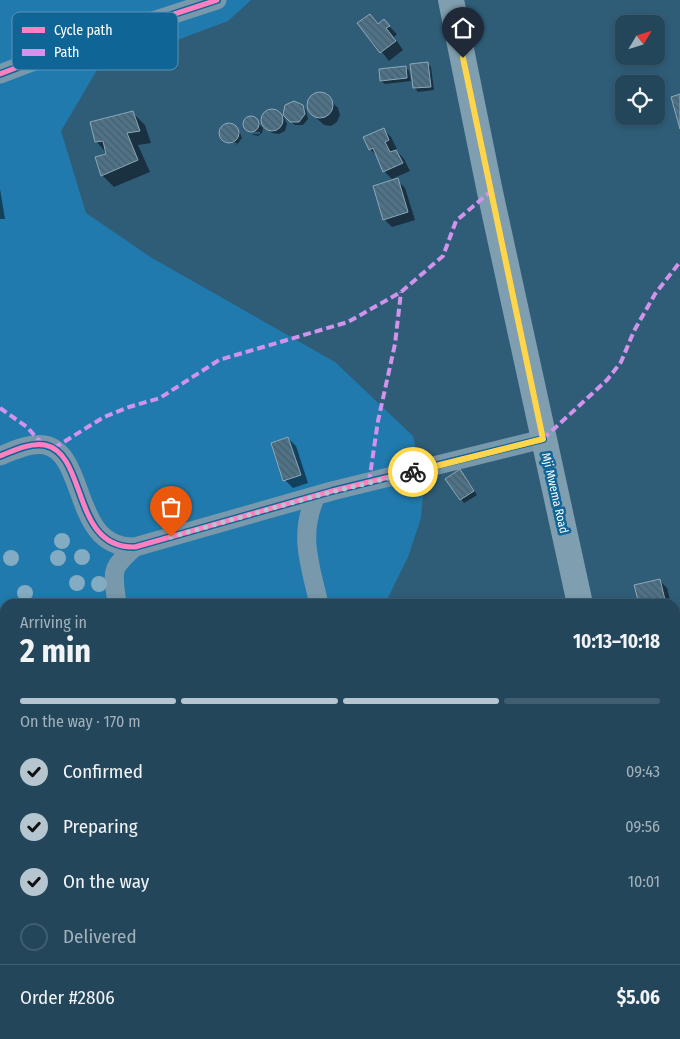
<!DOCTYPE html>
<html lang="en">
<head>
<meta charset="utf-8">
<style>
  body { margin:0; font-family:"Fira Sans Condensed",sans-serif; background:#2f5063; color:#f1f3f6; height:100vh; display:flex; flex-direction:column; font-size:19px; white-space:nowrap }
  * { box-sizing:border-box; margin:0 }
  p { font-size:16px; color:#a3b1bb }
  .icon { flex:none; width:28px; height:28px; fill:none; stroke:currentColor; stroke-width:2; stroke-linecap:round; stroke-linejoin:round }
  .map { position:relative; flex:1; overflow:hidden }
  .side { position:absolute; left:0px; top:599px; width:680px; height:441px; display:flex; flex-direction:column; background:#23465a; border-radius:15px 15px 0 0; box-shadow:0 2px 8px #0003,0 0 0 1px #405e70 }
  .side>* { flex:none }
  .needle { width:32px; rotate:52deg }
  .buttons { position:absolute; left:615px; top:15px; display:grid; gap:10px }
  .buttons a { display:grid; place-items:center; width:50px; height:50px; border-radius:10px; background:#23465a; box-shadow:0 2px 8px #0003,0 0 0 1px #405e70; font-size:25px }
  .pin { position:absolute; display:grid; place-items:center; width:42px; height:42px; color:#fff; margin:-51px -21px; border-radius:50% 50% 50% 0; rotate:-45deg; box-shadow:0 0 5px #0007 }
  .pin .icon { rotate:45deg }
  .courier { position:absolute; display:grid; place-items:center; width:50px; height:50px; margin:-25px; border:4px solid #ffd54a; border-radius:50%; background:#fff; color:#222; box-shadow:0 1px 6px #0007 }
  .summary em { font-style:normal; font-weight:700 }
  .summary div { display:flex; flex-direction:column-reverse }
  .summary { display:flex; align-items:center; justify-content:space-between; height:85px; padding:0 20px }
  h1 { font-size:32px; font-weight:700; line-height:38px }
  .bar { display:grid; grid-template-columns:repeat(4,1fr); gap:8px 5px; align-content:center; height:60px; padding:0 20px }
  .bar i { height:6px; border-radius:4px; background:#405e70 }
  .bar .selected { background:#b6c6d0 }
  .bar p { grid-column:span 4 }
  .line { display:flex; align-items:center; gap:12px; padding:0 20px; border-top:1px solid #405e70 }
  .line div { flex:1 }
  ol { padding:0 20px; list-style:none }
  li { display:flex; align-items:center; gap:15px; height:55px }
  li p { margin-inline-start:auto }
  li .icon { padding:5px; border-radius:50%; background:#b6c6d0; color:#111; stroke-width:4 }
  li:last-child { color:#a3b1bb }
  li i { width:28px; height:28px; border:2px solid #405e70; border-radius:50% }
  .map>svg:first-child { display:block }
  .green { fill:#207aad }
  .shadow { fill:#0007 }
  .building { fill:url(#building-back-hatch); stroke:#8da8b8 }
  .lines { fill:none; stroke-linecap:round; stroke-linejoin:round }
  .minor { stroke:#7898ab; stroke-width:19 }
  .secondary { stroke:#7f9eaf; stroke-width:26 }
  .quiet { stroke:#d193ec; stroke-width:4; stroke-dasharray:8 4; stroke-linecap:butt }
  .cycleway-casing { stroke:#106597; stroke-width:8 }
  .cycleway { stroke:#ff80c0; stroke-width:5 }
  .tree { fill:#83abc2 }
  .done { stroke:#b6c6d0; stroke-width:5; stroke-dasharray:0 9 }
  .route { stroke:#ffd54a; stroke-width:6 }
  .labels { text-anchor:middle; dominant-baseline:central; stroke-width:5; stroke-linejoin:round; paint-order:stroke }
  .street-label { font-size:12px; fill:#fff; stroke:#106597 }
  .key { fill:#106597; stroke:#5893b6; stroke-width:1 }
  .key-label { font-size:14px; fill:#fff }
</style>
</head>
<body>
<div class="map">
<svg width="680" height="1039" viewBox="0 0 680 1039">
  <defs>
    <pattern id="building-back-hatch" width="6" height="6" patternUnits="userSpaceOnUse" patternTransform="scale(1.25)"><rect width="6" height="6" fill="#4e7388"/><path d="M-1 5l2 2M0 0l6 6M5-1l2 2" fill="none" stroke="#4d5c64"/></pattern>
  </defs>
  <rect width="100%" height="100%" fill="#2f5d78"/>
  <path class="green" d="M0 0H251L228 21 97 70 61 131 86 213 152 258 335 362 413 436 424 482 421 518 408 557 385 604H5V1035H227L210 1039H0Z"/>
  <g class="shadow">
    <path d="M384 21 397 34 394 37 403 50 389 61 359 23 378 25Z"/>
    <path d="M427 63 431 67 434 90 418 92 415 88Z"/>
    <path d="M406 67 409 71 411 81 385 84 381 81Z"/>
    <path d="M317 93 324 94 338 108 340 115 337 122 331 126 324 125 309 111 308 104 310 97Z"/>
    <path d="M302 106 306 110 308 119 303 125H295L290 121Z"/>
    <path d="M274 110 284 117 287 124 285 131 279 134 272 133 263 124V116L267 111Z"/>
    <path d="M133 113 145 125 151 143 138 145 150 172 114 187 102 175 108 155 96 141Z"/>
    <path d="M252 117 263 128 262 133 258 136 251 134H260V132L248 131 244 127 247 118Z"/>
    <path d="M231 125 240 133 242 138 236 146 237 143 224 141 221 136V130L225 126Z"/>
    <path d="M383 129 391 137 397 149H395L404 159 410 171 392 179 384 171 377 156 370 149Z"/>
    <path d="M397 180 405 188 415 220 392 227 384 219Z"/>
    <path d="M0 189 5 219H0Z"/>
    <path d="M288 438 296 446 308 483 293 488 285 480Z"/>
    <path d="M463 474 477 495 464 503 461 499Z"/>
    <path d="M659 580 667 588 671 604H640Z"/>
    <path d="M427 1035H475L476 1039H428Z"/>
  </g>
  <g class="building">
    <path d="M370 14 378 24 384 19 390 26 386 28 396 41 380 53 357 23Z"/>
    <path d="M428 62 431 87 413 88 410 64Z"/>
    <path d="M406 66 407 78 380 81 379 69Z"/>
    <circle cx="320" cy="105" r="13"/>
    <path d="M680 94V129L671 97Z"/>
    <path d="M294 101 303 105 305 114 299 122H290L283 115 285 105Z"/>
    <circle cx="272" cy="120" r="11"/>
    <path d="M133 111 140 131 127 133 138 160 101 176 95 157 106 154 103 141 95 142 90 122Z"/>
    <circle cx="251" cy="124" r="8"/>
    <circle cx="229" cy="133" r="10"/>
    <path d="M384 128 389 140 385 142 390 152 396 150 403 163 383 172 373 148 369 150 363 137Z"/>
    <path d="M398 178 408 212 383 220 373 186Z"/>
    <path d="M288 437 301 475 283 481 271 443Z"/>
    <path d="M460 469 474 491 460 500 445 479Z"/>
    <path d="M660 579 666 604H639L634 585Z"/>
    <path d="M680 736V761H675V737Z"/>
    <path d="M387 1035H401L402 1039H388Z"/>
    <path d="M426 1035H470L471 1039H427Z"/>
  </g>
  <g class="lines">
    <g class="minor">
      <path d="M0 74 55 53 217 0"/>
      <path d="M0 456C12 451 31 442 45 445 88 454 71 549 135 547L332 491 543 439"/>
      <path d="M316 496C298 535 310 564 319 604"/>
      <path d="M117 604C113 571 109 570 135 547"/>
      <path d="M266 1035 267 1039"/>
      <path d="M143 1039 152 1035"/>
    </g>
    <g class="secondary">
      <path d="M451 0 490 192 580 604"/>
      <path d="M675 1030 677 1039"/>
    </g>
    <g class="quiet">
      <path d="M0 408 27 427 43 445"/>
      <path d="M543 439 607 380 621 362 634 331 655 294 680 262"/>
      <path d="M54 448 104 417 129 407 160 398 219 360 348 322 401 292 443 256 456 221 490 192"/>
      <path d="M369 482 378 421 395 344 401 292"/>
      <path d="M675 650 680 651"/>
      <path d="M675 885 680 881"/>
      <path d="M0 958 5 956"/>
    </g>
    <g class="cycleway-casing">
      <g id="cycleway">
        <path d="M0 74 55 53 217 0"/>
        <path d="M0 456C12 451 31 442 45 445 88 454 71 549 135 547L332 491 543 439"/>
      </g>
    </g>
    <use href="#cycleway" class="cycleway"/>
  </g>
  <g class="tree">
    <circle cx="62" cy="541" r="8"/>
    <circle cx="82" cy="557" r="8"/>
    <circle cx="11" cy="558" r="8"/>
    <circle cx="58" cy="558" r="8"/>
    <circle cx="77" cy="583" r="8"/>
    <circle cx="99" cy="584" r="8"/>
    <circle cx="25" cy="593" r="8"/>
  </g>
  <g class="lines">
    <path class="done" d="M171 537 316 496 413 472"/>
    <path class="route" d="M413 472 543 439 463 58"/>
  </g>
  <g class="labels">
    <g class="street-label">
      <text transform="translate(555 493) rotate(77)">Mji Mwema Road</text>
    </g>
  </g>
  <rect x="12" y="12" width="166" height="58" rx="8" class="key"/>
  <rect x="22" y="27" width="23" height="6" fill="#ff80c0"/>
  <rect x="22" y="49" width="23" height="7" fill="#d193ec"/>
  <g class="key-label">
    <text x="54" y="35">Cycle path</text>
    <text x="54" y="57">Path</text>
  </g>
</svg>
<div class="buttons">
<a><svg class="needle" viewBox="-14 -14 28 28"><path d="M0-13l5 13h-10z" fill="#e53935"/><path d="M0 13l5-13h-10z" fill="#a3b1bb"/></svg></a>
<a><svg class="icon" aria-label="locate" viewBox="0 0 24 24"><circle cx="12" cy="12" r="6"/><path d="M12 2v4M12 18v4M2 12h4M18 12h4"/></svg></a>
</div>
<div class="pin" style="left:171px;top:537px;background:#ea580c"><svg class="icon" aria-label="bag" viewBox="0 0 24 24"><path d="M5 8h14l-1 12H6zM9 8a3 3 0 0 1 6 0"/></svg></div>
<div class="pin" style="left:463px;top:58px;background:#1f2937"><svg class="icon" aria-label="home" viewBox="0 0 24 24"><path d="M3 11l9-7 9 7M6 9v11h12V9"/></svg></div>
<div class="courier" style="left:413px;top:472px"><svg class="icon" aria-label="bike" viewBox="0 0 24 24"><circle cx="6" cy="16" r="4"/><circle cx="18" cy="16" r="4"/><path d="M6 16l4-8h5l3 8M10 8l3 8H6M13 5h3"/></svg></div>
<section class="side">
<div class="summary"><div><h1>2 min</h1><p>Arriving in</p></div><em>10:13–10:18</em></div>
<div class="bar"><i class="selected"></i><i class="selected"></i><i class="selected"></i><i></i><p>On the way · 170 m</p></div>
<ol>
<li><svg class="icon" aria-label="check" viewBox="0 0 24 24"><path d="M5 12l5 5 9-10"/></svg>Confirmed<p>09:43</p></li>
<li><svg class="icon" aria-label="check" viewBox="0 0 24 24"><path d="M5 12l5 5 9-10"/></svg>Preparing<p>09:56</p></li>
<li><svg class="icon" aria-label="check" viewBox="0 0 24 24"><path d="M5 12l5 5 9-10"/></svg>On the way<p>10:01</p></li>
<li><i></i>Delivered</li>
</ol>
<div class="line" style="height:65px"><div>Order #2806</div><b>$5.06</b></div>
</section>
</div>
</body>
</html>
